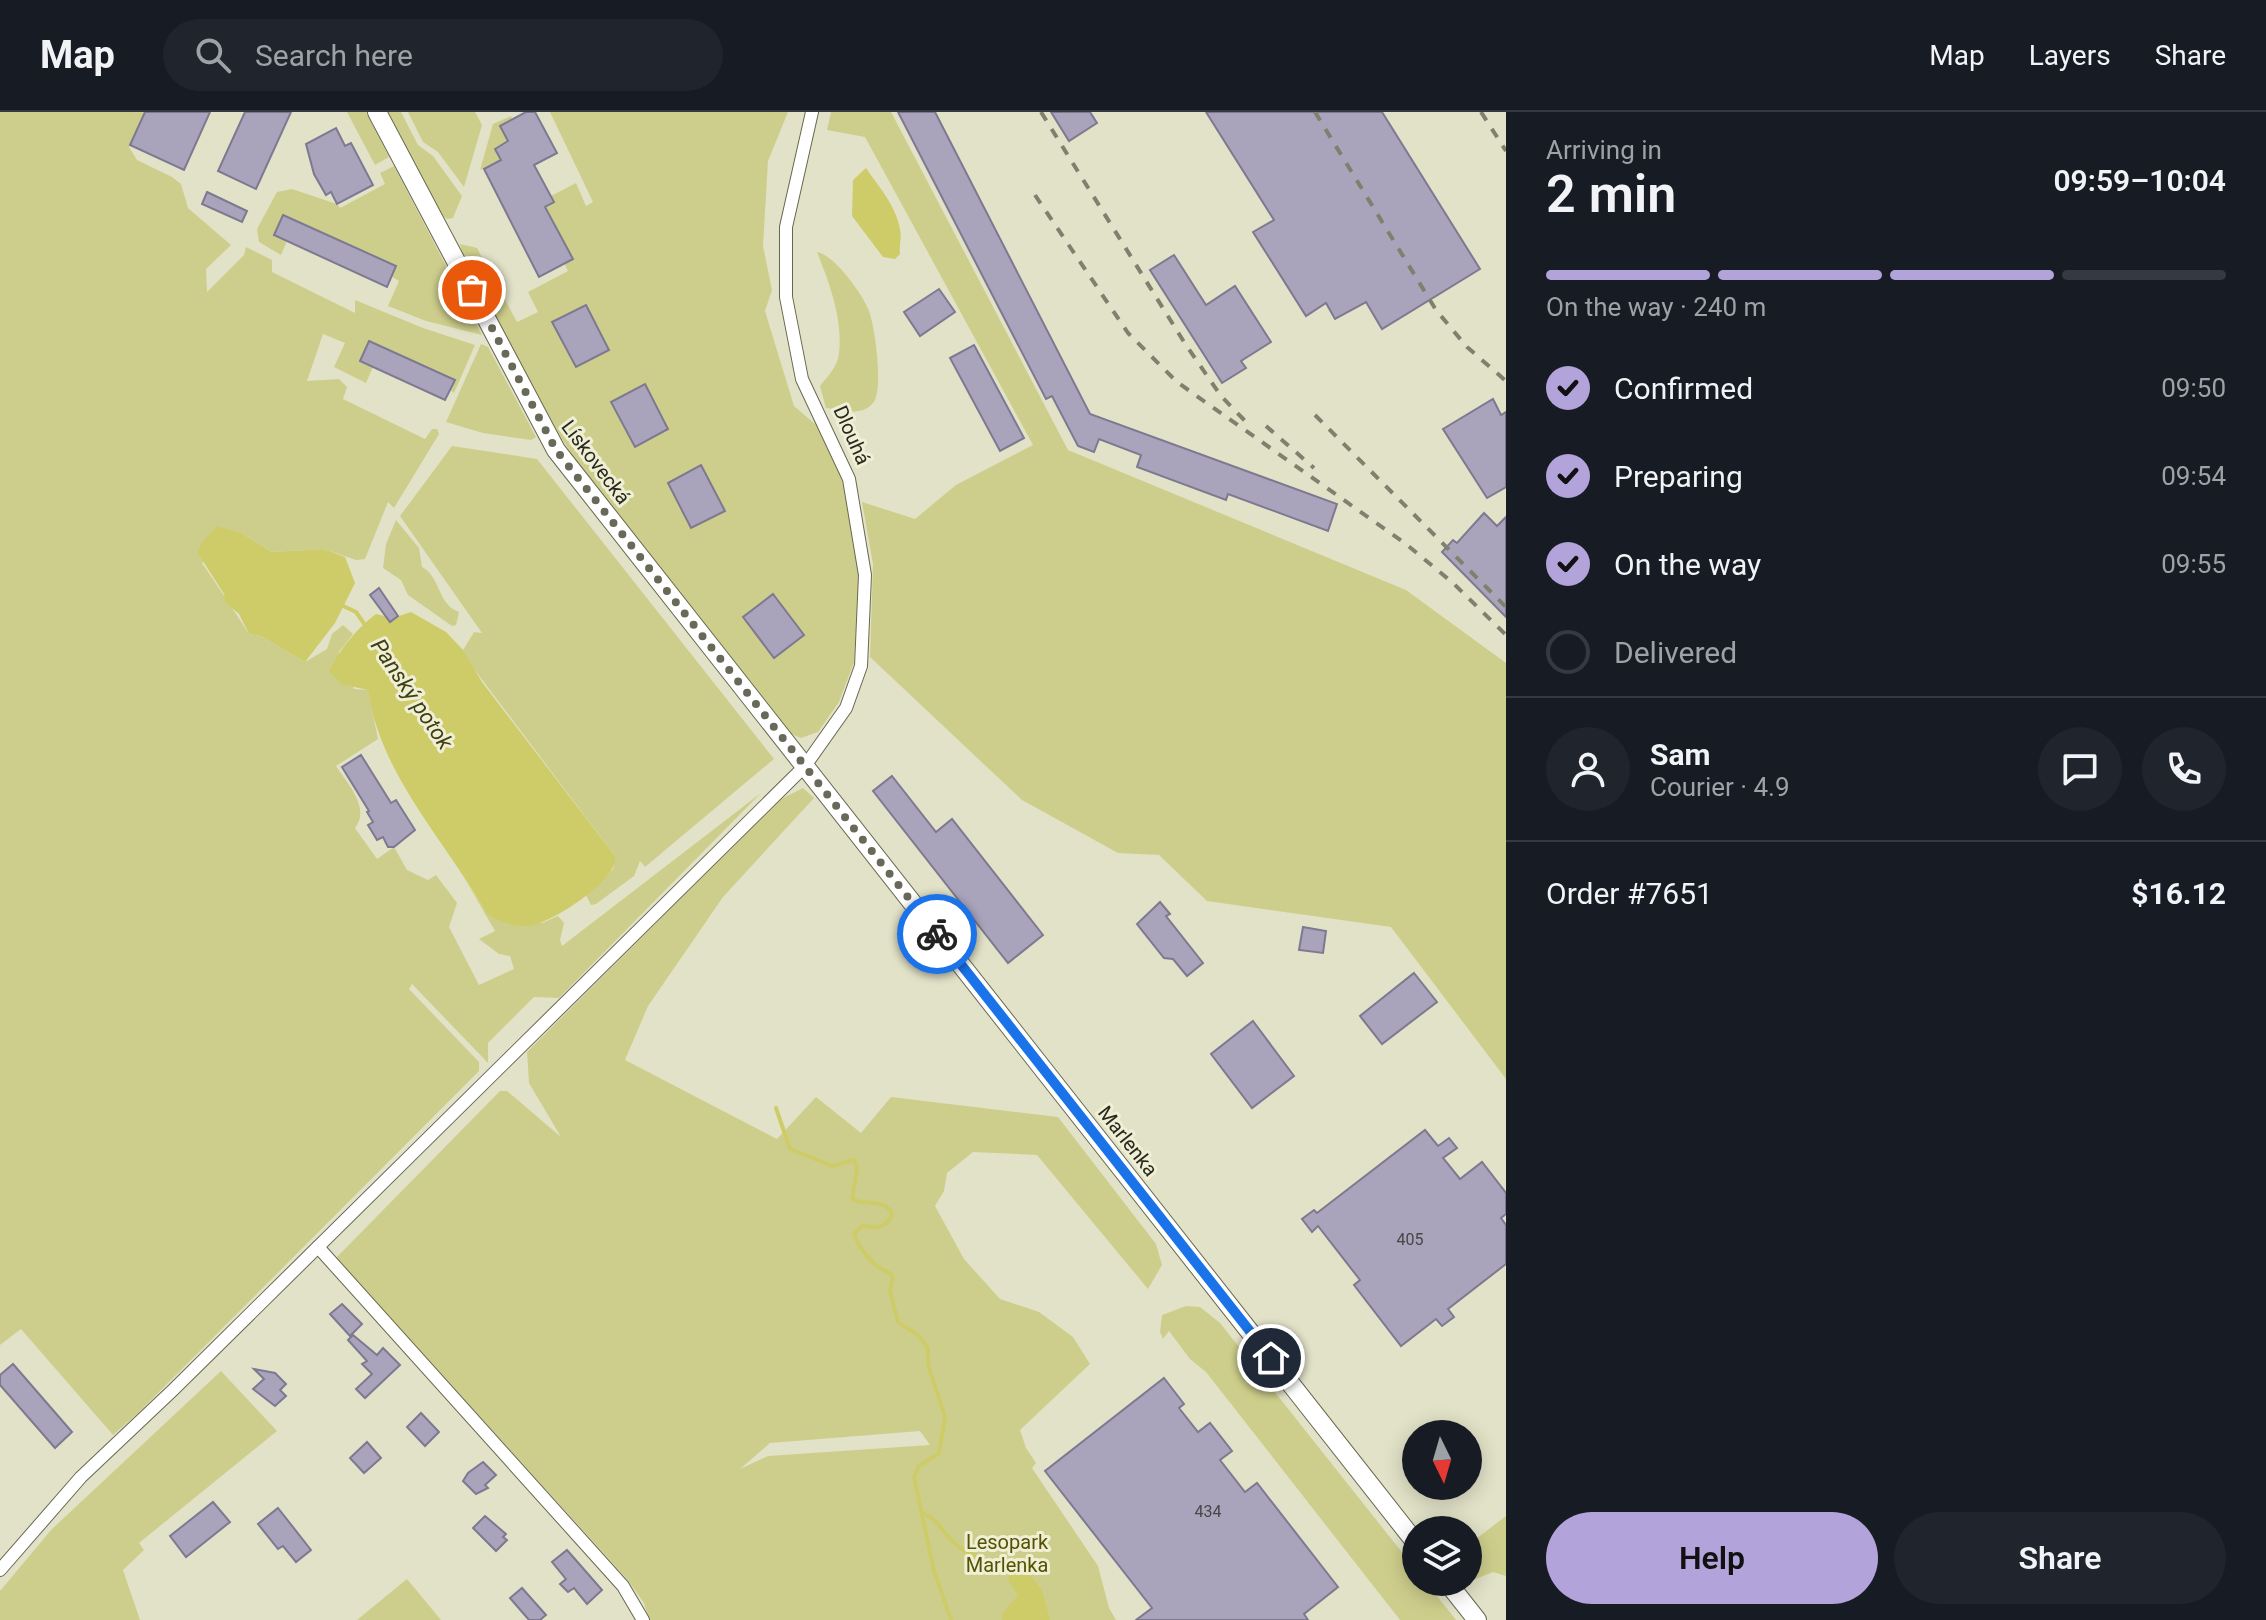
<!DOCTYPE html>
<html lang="en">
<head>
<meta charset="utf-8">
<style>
  body { margin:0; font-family:Roboto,sans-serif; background:#20242c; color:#f1f3f6; height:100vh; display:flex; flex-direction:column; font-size:30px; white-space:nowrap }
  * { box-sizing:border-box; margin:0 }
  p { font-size:26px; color:#9ea1a6 }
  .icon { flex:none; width:44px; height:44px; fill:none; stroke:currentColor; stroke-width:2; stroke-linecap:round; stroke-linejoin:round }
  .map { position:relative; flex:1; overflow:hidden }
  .side { display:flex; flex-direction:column; background:#171b24; width:760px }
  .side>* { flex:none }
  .needle { width:52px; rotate:175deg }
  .buttons { position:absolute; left:1402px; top:1308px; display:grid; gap:16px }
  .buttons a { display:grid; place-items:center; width:80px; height:80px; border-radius:50%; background:#171b24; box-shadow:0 4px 20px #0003; font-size:40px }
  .pin { position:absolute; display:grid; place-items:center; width:68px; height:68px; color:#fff; margin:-34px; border:4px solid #fff; border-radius:50%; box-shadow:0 2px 8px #0007 }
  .courier { position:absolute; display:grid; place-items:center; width:80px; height:80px; margin:-40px; border:6px solid #1a73e8; border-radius:50%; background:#fff; color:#222; box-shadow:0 2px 10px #0007 }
  .head em { font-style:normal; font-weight:600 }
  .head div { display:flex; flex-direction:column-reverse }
  .head { display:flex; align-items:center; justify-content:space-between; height:136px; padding:0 40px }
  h1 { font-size:52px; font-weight:600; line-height:60px }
  .bar { display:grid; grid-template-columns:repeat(4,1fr); gap:12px 8px; align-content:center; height:96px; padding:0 40px }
  .bar i { height:10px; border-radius:6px; background:#363941 }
  .bar .current { background:#b3a3db }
  .bar p { grid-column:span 4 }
  .line { display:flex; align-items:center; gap:20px; padding:0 40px; border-top:2px solid #363941 }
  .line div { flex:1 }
  .round { display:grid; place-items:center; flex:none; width:84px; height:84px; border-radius:42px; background:#20242c }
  ol { padding:0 40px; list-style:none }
  li { display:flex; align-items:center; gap:24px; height:88px }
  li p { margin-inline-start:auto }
  li .icon { padding:8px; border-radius:50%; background:#b3a3db; color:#111; stroke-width:4 }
  li:last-child { color:#9ea1a6 }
  li i { width:44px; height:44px; border:4px solid #363941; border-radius:50% }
  .cta { display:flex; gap:16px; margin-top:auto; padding:16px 40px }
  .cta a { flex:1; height:92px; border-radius:48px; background:#b3a3db; color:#111; font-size:32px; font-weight:600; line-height:92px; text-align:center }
  .cta a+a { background:#20242c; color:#f1f3f6 }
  header { display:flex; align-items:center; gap:48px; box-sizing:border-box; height:112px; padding:0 40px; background:#171b24; border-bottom:2px solid #363941 }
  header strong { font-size:38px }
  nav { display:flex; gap:44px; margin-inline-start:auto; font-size:28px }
  .search { width:560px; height:72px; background:#20242c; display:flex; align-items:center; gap:20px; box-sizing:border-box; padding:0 28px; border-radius:44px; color:#9ea1a6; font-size:30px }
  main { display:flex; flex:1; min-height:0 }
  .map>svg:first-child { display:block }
  .green { fill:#cece8c; fill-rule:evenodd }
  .water { fill:#cecc69 }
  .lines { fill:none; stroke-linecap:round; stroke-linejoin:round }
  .stream { stroke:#cecc69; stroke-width:4 }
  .building { fill:#a9a4bc; stroke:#7d7990; stroke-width:2 }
  .minor-casing { stroke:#686851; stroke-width:14 }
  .secondary-casing { stroke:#686851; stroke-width:20 }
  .minor { stroke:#fff; stroke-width:12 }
  .secondary { stroke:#fff; stroke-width:18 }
  .rail { stroke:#80806f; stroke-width:4; stroke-dasharray:10 10; stroke-linecap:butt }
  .done { stroke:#69695a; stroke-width:8; stroke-dasharray:0 14.4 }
  .route { stroke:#1a73e8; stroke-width:10 }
  .labels { text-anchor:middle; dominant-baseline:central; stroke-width:6; stroke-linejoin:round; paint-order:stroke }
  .number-label { font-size:16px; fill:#484746 }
  .street-label { font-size:20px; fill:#28281f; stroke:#efefd5 }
  .park-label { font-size:20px; fill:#555202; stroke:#efefd5 }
  .water-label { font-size:22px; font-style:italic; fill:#3f3e14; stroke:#efefd5 }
</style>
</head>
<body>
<header>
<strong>Map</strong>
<div class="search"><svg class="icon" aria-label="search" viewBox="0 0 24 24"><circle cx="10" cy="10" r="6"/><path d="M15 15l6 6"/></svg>Search here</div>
<nav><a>Map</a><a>Layers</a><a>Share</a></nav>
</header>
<main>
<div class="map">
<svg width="1506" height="1508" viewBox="0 0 1506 1508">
  <rect width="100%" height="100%" fill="#e2e2c8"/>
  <g class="green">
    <path d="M0 0H145L129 35 137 48 172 65 181 72 188 96 231 133 206 157 207 180 244 143 246 135 272 148V160L355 201V188L423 216 475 233 454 281 450 278 454 268 370 229 360 249 373 255 366 271 334 255 345 231 323 222 307 269 339 267 347 275 343 287 425 327 432 317H437L439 322 394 396 388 390 365 447 356 448 324 437 272 440 241 421 202 451C218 475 234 498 249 522L261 524 305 550 327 537 332 522 343 513 353 522 339 540 354 577 368 578 378 627 336 654C347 671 371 696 355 716L377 747 394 735 407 758 428 768 436 763 457 791 449 815 479 873 514 857 510 844 499 842 479 827 495 819 466 769 486 801 542 811 558 804 564 811 560 828 562 834 761 681 559 886 534 885 488 931V951L412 872 409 877 479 950V959L137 1302 113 1323 21 1217 0 1233Z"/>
    <path d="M347 0H366L389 45 375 53Z"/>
    <path d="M388 0H401L418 33 433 44 462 84 453 106 447 107 441 102Z"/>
    <path d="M408 0H475L482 13 464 75 438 40 423 30Z"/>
    <path d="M550 0H788L768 49 763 134 772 178 765 199 794 294 829 324 852 403 859 467 854 550 839 590 818 620 801 626 791 622 581 356 560 324 462 142 460 132 477 136 517 210 538 200 528 180 568 159 564 151 572 147 544 96 551 84 576 71 586 94 593 90Z"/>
    <path d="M831 0H891L1068 338 1406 478 1506 551V967L1391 815 1207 789 1159 743 1118 741 1022 688 870 545 873 452 862 390 915 407 956 373 1033 333 865 25 827 18Z"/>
    <path d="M511 4 512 7 500 14 508 29 495 37 501 48 480 58 493 12Z"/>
    <path d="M394 54 482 223 426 209 388 194 399 169 283 103 274 122 287 129 281 143 259 130 257 117 277 80 292 77 337 92 340 96 385 72 380 61Z"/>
    <path d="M817 140C835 143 863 183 869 199 875 215 884 279 873 291 862 305 841 298 826 296L820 274C828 264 838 254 839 241 843 207 829 170 817 140Z"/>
    <path d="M481 232 488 235 536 325 531 328 483 321 446 310Z"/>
    <path d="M452 334 537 347 774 647 645 755 640 749 634 764 596 792 591 793 586 783 613 757 615 744 471 553 463 538 474 520 482 521 400 404Z"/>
    <path d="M396 408 419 436 422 455C441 465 437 492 459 500L456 513 452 514 408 483 401 468 383 456 386 432Z"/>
    <path d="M803 676 814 686 723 785 648 894 625 948 777 1027 816 985 861 1021 891 985 1058 1005 1156 1132 1162 1153 1148 1177 1037 1043 973 1040 947 1061 944 1079 935 1094 964 1147 1000 1187 1039 1200 1073 1225 1090 1252 1020 1318 1026 1336 1036 1351 1032 1356 1098 1454 1109 1496 1116 1508H649L644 1491 627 1467 336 1146 500 979H507L561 1025 529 971 527 940 779 688ZM920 1319 930 1333 768 1344 740 1357 770 1331Z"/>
    <path d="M1186 1194 1200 1195 1220 1211 1416 1458V1470H1426L1456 1508H1400L1206 1260 1190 1247 1169 1219 1163 1227 1160 1220 1162 1203Z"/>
    <path d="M221 1259 277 1319 139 1431 144 1438 123 1458 140 1508H0V1479L51 1418Z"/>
    <path d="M1506 1404V1464L1493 1460 1468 1470V1433Z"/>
    <path d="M407 1467 441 1508H357Z"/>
  </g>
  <g class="water">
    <path d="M866 56C879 75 896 94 900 117 902 125 899 134 900 142L895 147 883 145 852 104 853 68Z"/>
    <path d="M217 414 241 421 272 440 324 437 345 445 355 471 335 511 305 550 261 524 249 522 239 502 225 490 224 482 197 440 203 429Z"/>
    <path d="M411 500 446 520 463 538 482 570 615 744C620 767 550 813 527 814 515 815 496 809 486 801 446 729 380 663 368 578L341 572 329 559C341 536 355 518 376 502L393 506Z"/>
    <path d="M1020 1450 1042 1478 1050 1508H1002V1502L1018 1483 1009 1470 1008 1460Z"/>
  </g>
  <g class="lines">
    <g class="stream">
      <path d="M339 492 356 500 365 513"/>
      <path d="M776 996 790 1037 832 1054 854 1048 857 1056 852 1087C866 1095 886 1085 892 1103 885 1117 877 1116 862 1114L854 1122C857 1132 868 1147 877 1154 883 1159 888 1158 893 1165L890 1179 898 1210 919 1224 928 1237V1253L945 1305 939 1341 919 1354 914 1365 934 1459 951 1508"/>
      <path d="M922 1401C940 1407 944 1425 959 1435 976 1446 994 1450 1011 1460"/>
    </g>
  </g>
  <g class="building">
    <path d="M145 0H210L184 58 130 33Z"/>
    <path d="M245 0H291L256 77 218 59Z"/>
    <path d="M526 0H535L557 41 534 53 554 90 545 95 573 147 539 165 484 57 501 48 495 37 508 29 500 14Z"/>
    <path d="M898 0H935L1090 302 1337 392 1328 419 1228 382 1226 388 1137 355 1141 343 1099 327 1094 340 1078 334 1052 284 1046 287Z"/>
    <path d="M1051 0H1090L1097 11 1069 29Z"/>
    <path d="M1206 0H1382L1480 157 1382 217 1366 190 1335 207 1326 191 1306 204 1253 120 1274 108Z"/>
    <path d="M336 16 345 34 351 31 373 73 337 92 331 80 326 83 314 62 306 32Z"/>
    <path d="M207 80 247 99 242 110 202 92Z"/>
    <path d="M283 103 396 154 387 175 274 123Z"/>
    <path d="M1174 143 1206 193 1235 174 1271 230 1241 249 1246 256 1222 271 1150 158Z"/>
    <path d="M939 177 955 200 920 224 904 200Z"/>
    <path d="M586 193 609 238 576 255 552 210Z"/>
    <path d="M369 229 455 268 445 288 360 249Z"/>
    <path d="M974 233 1024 326 1000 339 950 246Z"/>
    <path d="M645 272 668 317 635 335 611 290Z"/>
    <path d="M1493 287 1501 303 1506 300V375L1487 386 1443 317Z"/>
    <path d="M701 353 725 399 691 416 668 371Z"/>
    <path d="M1484 401 1497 414 1506 405V505L1442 440 1453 428 1457 431Z"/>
    <path d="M379 476 398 504 390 510 370 483Z"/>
    <path d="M773 482 804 523 774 546 743 505Z"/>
    <path d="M361 643 391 691 396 688 415 718 394 735H388L383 725 377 728 368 713 373 710 367 700 369 699 342 655Z"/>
    <path d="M892 664 936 720 952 707 1043 823 1008 851 873 679Z"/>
    <path d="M1160 790 1170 802 1166 804 1203 851 1187 864 1173 847 1164 846 1137 812Z"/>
    <path d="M1303 815 1326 819 1323 841 1299 838Z"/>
    <path d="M1414 861 1437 890 1382 932 1360 904Z"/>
    <path d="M1253 909 1294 964 1252 996 1211 942Z"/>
    <path d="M1425 1018 1438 1034 1449 1026 1457 1036 1443 1046 1460 1067 1482 1050 1506 1081V1102L1501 1106 1506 1113V1152L1448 1197 1454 1205 1442 1214 1436 1207 1401 1234 1354 1173 1360 1168 1318 1114 1312 1120 1302 1107 1314 1098 1317 1101Z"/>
    <path d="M342 1192 362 1212 350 1224 330 1202Z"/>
    <path d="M353 1223 377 1243 383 1236 400 1253 365 1286 356 1277 372 1262 362 1252 367 1249 348 1228Z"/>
    <path d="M13 1252 72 1320 55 1336 0 1273V1263Z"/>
    <path d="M254 1257 275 1261 286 1272 280 1278 286 1284 275 1294 253 1277 264 1267Z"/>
    <path d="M1164 1266 1184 1292 1179 1296 1198 1320 1210 1311 1232 1339 1220 1348 1245 1380 1257 1371 1338 1475 1304 1502 1308 1508H1136L1152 1496 1045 1359Z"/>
    <path d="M421 1301 439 1320 425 1334 407 1315Z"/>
    <path d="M367 1330 381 1346 364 1361 350 1346Z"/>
    <path d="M483 1350 496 1363 485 1373 488 1376 476 1382 463 1369 468 1361Z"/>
    <path d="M213 1390 230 1410 186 1445 170 1424Z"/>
    <path d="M278 1396 311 1438 296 1450 283 1434 278 1437 258 1412Z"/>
    <path d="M485 1404 506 1422 503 1425 507 1428 496 1439 473 1416Z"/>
    <path d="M567 1438 602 1478 587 1492 574 1476 568 1480 560 1472 566 1467 552 1450Z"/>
    <path d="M522 1476 546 1503 540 1508H529L510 1486Z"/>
  </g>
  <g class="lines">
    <g class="minor-casing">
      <g id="minor">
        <path d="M318 1135 623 1474 643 1508"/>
        <path d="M0 1458 81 1365 173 1278 805 654 846 596 861 554 865 463 849 367 802 267 786 185V115L812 0"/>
      </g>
    </g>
    <g class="secondary-casing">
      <g id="secondary">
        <path d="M377 0 556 338 1416 1431"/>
        <path d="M1447 1470 1477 1508"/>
      </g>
    </g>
    <use href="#minor" class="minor"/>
    <use href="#secondary" class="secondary"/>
    <g class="rail">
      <path d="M1041 0 1184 230 1221 284 1249 313"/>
      <path d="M1315 0 1436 198 1467 235 1506 269"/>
      <path d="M1481 0 1506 39"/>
      <path d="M1035 83 1128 221 1177 270 1406 432 1453 471 1506 523"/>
      <path d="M1315 303 1506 495"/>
      <path d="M1266 314 1314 356"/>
    </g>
  </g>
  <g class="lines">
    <path class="done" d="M472 178 556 338 937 822"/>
    <path class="route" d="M937 822 1271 1246"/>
  </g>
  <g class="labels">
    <g class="number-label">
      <text x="1410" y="1127">405</text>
      <text x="1208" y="1399">434</text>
    </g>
    <g class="street-label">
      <text transform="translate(852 323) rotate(66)">Dlouhá</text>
      <text transform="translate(596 350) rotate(53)">Lískovecká</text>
      <text transform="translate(1128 1029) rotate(52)">Marlenka</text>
    </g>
    <g class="park-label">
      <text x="1007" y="1430">Lesopark<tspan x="1007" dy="23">Marlenka</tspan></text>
    </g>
    <g class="water-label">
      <text transform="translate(412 582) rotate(56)">Panský potok</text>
    </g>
  </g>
</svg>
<div class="buttons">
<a><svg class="needle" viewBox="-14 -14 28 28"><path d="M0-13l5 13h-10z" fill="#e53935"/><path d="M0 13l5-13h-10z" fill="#9ea1a6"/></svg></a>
<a><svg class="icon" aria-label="layers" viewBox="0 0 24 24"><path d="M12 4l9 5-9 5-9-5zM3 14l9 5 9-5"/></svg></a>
</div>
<div class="pin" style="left:472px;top:178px;background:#ea580c"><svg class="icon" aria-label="bag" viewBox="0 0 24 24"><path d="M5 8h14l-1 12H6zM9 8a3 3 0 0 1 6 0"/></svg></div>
<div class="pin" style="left:1271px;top:1246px;background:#1f2937"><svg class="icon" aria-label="home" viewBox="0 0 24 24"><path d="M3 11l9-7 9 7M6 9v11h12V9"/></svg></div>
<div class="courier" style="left:937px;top:822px"><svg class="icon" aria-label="bike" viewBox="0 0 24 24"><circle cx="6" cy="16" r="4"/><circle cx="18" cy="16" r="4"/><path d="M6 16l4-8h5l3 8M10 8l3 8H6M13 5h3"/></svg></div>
</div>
<section class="side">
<div class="head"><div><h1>2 min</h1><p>Arriving in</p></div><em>09:59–10:04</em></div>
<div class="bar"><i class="current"></i><i class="current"></i><i class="current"></i><i></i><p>On the way · 240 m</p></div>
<ol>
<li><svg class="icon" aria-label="check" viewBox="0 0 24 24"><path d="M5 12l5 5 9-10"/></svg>Confirmed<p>09:50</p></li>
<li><svg class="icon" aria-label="check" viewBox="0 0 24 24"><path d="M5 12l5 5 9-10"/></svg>Preparing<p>09:54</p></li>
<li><svg class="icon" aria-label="check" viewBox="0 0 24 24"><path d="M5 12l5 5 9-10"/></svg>On the way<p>09:55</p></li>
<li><i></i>Delivered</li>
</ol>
<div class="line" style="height:144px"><a class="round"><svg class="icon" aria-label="person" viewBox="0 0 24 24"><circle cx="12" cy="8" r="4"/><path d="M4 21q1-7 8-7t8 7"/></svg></a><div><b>Sam</b><p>Courier · 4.9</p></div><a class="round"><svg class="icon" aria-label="chat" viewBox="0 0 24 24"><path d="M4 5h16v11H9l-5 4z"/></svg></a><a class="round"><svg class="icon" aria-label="phone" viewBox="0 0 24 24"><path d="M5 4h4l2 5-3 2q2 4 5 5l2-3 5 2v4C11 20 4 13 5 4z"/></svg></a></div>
<div class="line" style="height:104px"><div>Order #7651</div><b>$16.12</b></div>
<div class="cta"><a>Help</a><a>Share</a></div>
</section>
</main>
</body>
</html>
